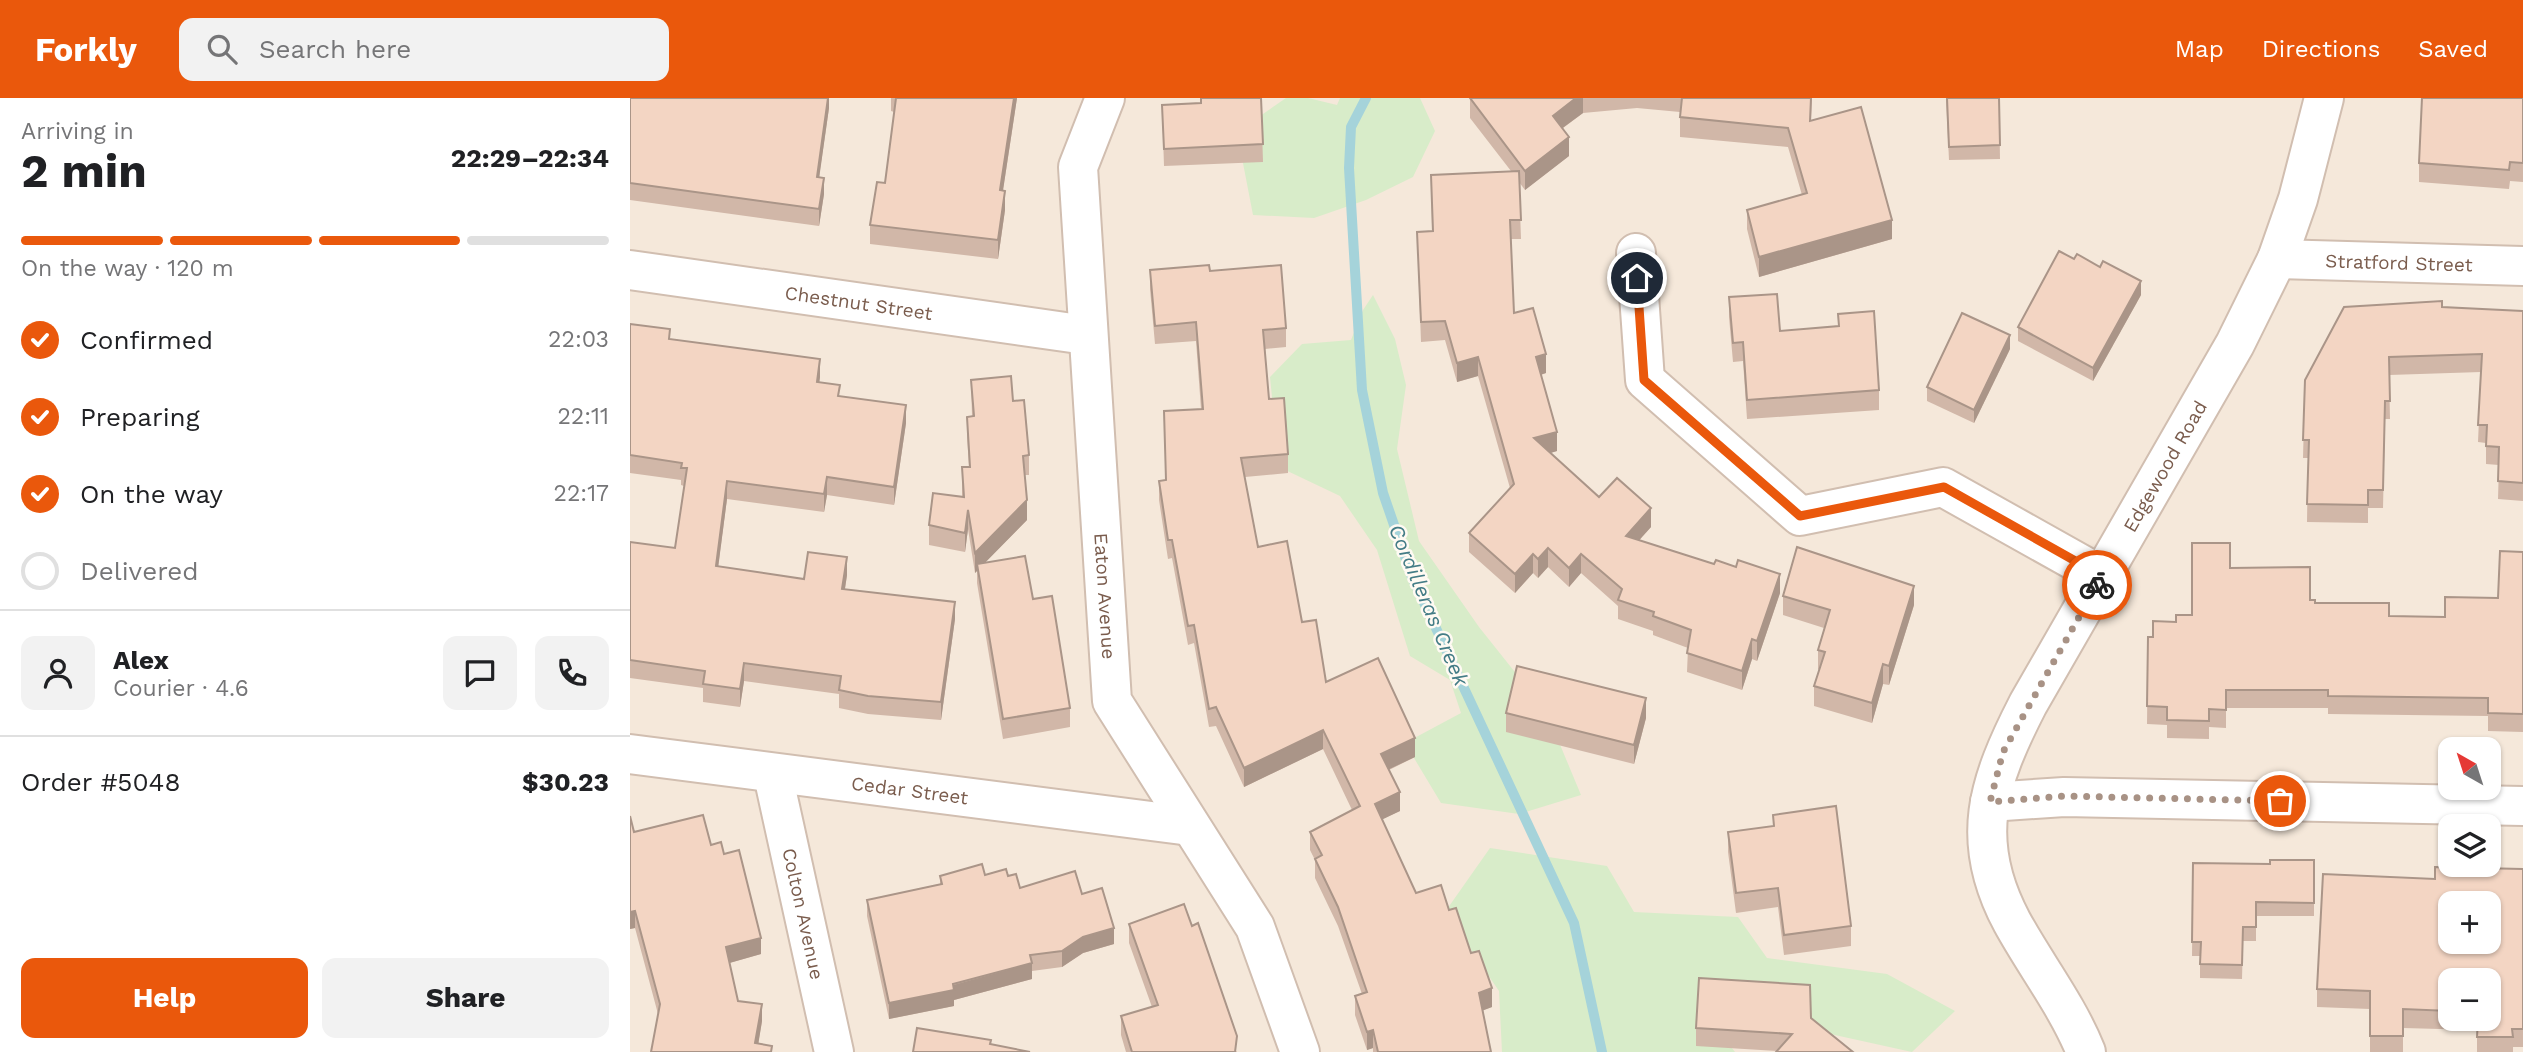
<!DOCTYPE html>
<html lang="en">
<head>
<meta charset="utf-8">
<style>
  body { margin:0; font-family:"Work Sans",sans-serif; background:#f2f2f2; color:#202124; height:100vh; display:flex; flex-direction:column; font-size:26px; white-space:nowrap }
  * { box-sizing:border-box; margin:0 }
  p { font-size:23px; color:#757577 }
  .icon { flex:none; width:38px; height:38px; fill:none; stroke:currentColor; stroke-width:2; stroke-linecap:round; stroke-linejoin:round }
  .map { position:relative; flex:1; overflow:hidden }
  .drawer { display:flex; flex-direction:column; background:#fff; width:630px }
  .drawer>* { flex:none }
  .needle { width:46px; rotate:321deg }
  .tools { position:absolute; left:1808px; top:639px; display:grid; gap:14px }
  .tools a { display:grid; place-items:center; width:63px; height:63px; border-radius:14px; background:#fff; box-shadow:0 2px 5px #0004; font-size:35px }
  .pin { position:absolute; display:grid; place-items:center; width:60px; height:60px; color:#fff; margin:-30px; border:4px solid #fff; border-radius:50%; box-shadow:0 2px 7px #0007 }
  .courier { position:absolute; display:grid; place-items:center; width:70px; height:70px; margin:-35px; border:5px solid #ea580c; border-radius:50%; background:#fff; color:#222; box-shadow:0 2px 9px #0007 }
  .summary em { font-style:normal; font-weight:700 }
  .summary div { display:flex; flex-direction:column-reverse }
  .summary { display:flex; align-items:center; justify-content:space-between; height:119px; padding:0 21px }
  h1 { font-size:46px; font-weight:700; line-height:52px }
  .bar { display:grid; grid-template-columns:repeat(4,1fr); gap:10px 7px; align-content:center; height:84px; padding:0 21px }
  .bar i { height:9px; border-radius:5px; background:#e0e0e0 }
  .bar .on { background:#ea580c }
  .bar p { grid-column:span 4 }
  .line { display:flex; align-items:center; gap:18px; padding:0 21px; border-top:2px solid #e0e0e0 }
  .line div { flex:1 }
  .round { display:grid; place-items:center; flex:none; width:74px; height:74px; border-radius:14px; background:#f2f2f2 }
  ol { padding:0 21px; list-style:none }
  li { display:flex; align-items:center; gap:21px; height:77px }
  li p { margin-inline-start:auto }
  li .icon { padding:7px; border-radius:50%; background:#ea580c; color:#fff; stroke-width:4 }
  li:last-child { color:#757577 }
  li i { width:38px; height:38px; border:4px solid #e0e0e0; border-radius:50% }
  .cta { display:flex; gap:14px; margin-top:auto; padding:14px 21px }
  .cta a { flex:1; height:80px; border-radius:14px; background:#ea580c; color:#fff; font-size:28px; font-weight:700; line-height:80px; text-align:center }
  .cta a+a { background:#f2f2f2; color:#202124 }
  header { display:flex; align-items:center; gap:42px; box-sizing:border-box; height:98px; padding:0 35px; background:#ea580c; color:#fff }
  header strong { font-size:33px }
  nav { display:flex; gap:38px; margin-inline-start:auto; font-size:24px }
  .search { width:490px; height:63px; background:#f2f2f2; display:flex; align-items:center; gap:18px; box-sizing:border-box; padding:0 24px; border-radius:14px; color:#757577; font-size:26px }
  main { display:flex; flex:1; min-height:0 }
  .map>svg:first-child { display:block }
  .residential { fill:#f5e8da; fill-rule:evenodd }
  .green { fill:#d8ecc9 }
  .lines { fill:none; stroke-linecap:round; stroke-linejoin:round }
  .stream { stroke:#a5d3da; stroke-width:10 }
  .street-casing { stroke:#d1beb0; stroke-width:42 }
  .street { stroke:#fff; stroke-width:38 }
  .wall { fill:#d1b7a8; fill-rule:evenodd }
  .shaded-wall { fill:#aa9588 }
  .building { fill:#f3d5c3; stroke:#aa9588; stroke-width:2; fill-rule:evenodd }
  .done { stroke:#a89285; stroke-width:7; stroke-dasharray:0 12.6 }
  .route { stroke:#ea580c; stroke-width:9 }
  .labels { text-anchor:middle; dominant-baseline:central; stroke-width:5; stroke-linejoin:round; paint-order:stroke }
  .street-label { font-size:19px; fill:#7a5c4d; stroke:#fffaf3 }
  .water-label { font-size:21px; font-style:italic; fill:#437c86; stroke:#fffaf3 }
</style>
</head>
<body>
<header>
<strong>Forkly</strong>
<div class="search"><svg class="icon" aria-label="search" viewBox="0 0 24 24"><circle cx="10" cy="10" r="6"/><path d="M15 15l6 6"/></svg>Search here</div>
<nav><a>Map</a><a>Directions</a><a>Saved</a></nav>
</header>
<main>
<section class="drawer">
<div class="summary"><div><h1>2 min</h1><p>Arriving in</p></div><em>22:29–22:34</em></div>
<div class="bar"><i class="on"></i><i class="on"></i><i class="on"></i><i></i><p>On the way · 120 m</p></div>
<ol>
<li><svg class="icon" aria-label="check" viewBox="0 0 24 24"><path d="M5 12l5 5 9-10"/></svg>Confirmed<p>22:03</p></li>
<li><svg class="icon" aria-label="check" viewBox="0 0 24 24"><path d="M5 12l5 5 9-10"/></svg>Preparing<p>22:11</p></li>
<li><svg class="icon" aria-label="check" viewBox="0 0 24 24"><path d="M5 12l5 5 9-10"/></svg>On the way<p>22:17</p></li>
<li><i></i>Delivered</li>
</ol>
<div class="line" style="height:126px"><a class="round"><svg class="icon" aria-label="person" viewBox="0 0 24 24"><circle cx="12" cy="8" r="4"/><path d="M4 21q1-7 8-7t8 7"/></svg></a><div><b>Alex</b><p>Courier · 4.6</p></div><a class="round"><svg class="icon" aria-label="chat" viewBox="0 0 24 24"><path d="M4 5h16v11H9l-5 4z"/></svg></a><a class="round"><svg class="icon" aria-label="phone" viewBox="0 0 24 24"><path d="M5 4h4l2 5-3 2q2 4 5 5l2-3 5 2v4C11 20 4 13 5 4z"/></svg></a></div>
<div class="line" style="height:91px"><div>Order #5048</div><b>$30.23</b></div>
<div class="cta"><a>Help</a><a>Share</a></div>
</section>
<div class="map">
<svg width="1893" height="954" viewBox="0 0 1893 954">
  <rect width="100%" height="100%" fill="#fdf6ec"/>
  <path class="residential" d="M0 0H1893V954H0ZM1820 651H1858V690H1820ZM1820 728H1858V766H1820ZM1820 805H1858V844H1820ZM1820 882H1858V920H1820Z"/>
  <g class="green">
    <path d="M656 0H678L707 7 710 0H790L805 33 783 79 736 102 684 120 623 117 607 34Z"/>
    <path d="M743 197 765 241 776 287 767 351 789 443 849 529 916 613 951 697 889 716 811 705 775 645 831 615 820 582 780 558 747 452 710 398 649 369 640 279 672 246 721 242 733 212Z"/>
    <path d="M860 750 977 768 1004 814 1108 819 1137 860 1257 876 1325 913 1282 954 1173 930 1074 913 1105 954H872L869 893 815 814Z"/>
  </g>
  <g class="lines">
    <path class="stream" d="M736 0 721 29 719 70 732 292 753 395 782 479 944 825 972 954"/>
    <g class="street-casing">
      <g id="street">
        <path id="s1" d="M475 0 448 69 482 603 625 829 670 954"/>
        <path d="M1006 155 1015 282 1170 418 1313 389 1472 478"/>
        <path id="s2" d="M1647 161 1893 168"/>
        <path id="s3" d="M0 172 456 237"/>
        <path id="s4" d="M0 656 560 728"/>
        <path id="s5" d="M143 677 204 954"/>
        <path d="M1360 704 1434 699 1893 708"/>
        <path id="s6" d="M1456 954C1437 907 1406 868 1382 824 1338 742 1358 684 1398 606L1605 246 1647 161 1668 101 1694 0"/>
      </g>
    </g>
    <use href="#street" class="street"/>
  </g>
  <g class="wall">
    <path d="M0 0H199V10L189 79 194 96 189 128 0 102Z"/>
    <path d="M261 0H387L373 92 375 112 368 161 240 146V127L255 85 264 14 261 13Z"/>
    <path d="M570 0H631L633 64 534 68 532 7 571 5Z"/>
    <path d="M840 0H1182L1181 23 1262 141 1129 179 1117 131V112L1172 97 1158 49 1050 39V14L1007 10 953 15 933 30 939 58 895 92 889 84 891 141H881L884 215 916 275 911 277 927 353 920 355 969 399 1021 429 1009 442 1150 495 1127 563 1122 561 1112 592 1057 574 1058 550 1023 537V533L988 521V508L951 475 939 489 918 469 908 480 903 475 885 495 839 454V435L880 390 848 278 827 284 815 242 791 244 787 134 802 133 801 77 881 73 840 20Z"/>
    <path d="M1316 0H1369L1370 61 1319 62Z"/>
    <path d="M1893 0V84L1880 83 1879 91 1789 84V65Z"/>
    <path d="M520 172 580 173 656 230V249L635 251 639 301 658 356V375L615 379 628 449 672 524 696 584 785 659 759 672 770 713 752 721 786 795 819 812 841 855 862 909 853 912 861 954H743V950L737 952 725 917V898L732 896 708 828 685 780V762L680 752V734L722 712 693 651 614 689 586 628 579 629 564 545 558 547 542 460 538 461 529 402V383L536 382 534 313 571 311 566 243 525 246 520 191Z"/>
    <path d="M1511 197 1463 283 1388 243V229Z"/>
    <path d="M1099 199 1150 233 1208 228V216L1249 292V312L1117 321 1113 263 1103 264 1099 219Z"/>
    <path d="M1812 209 1893 213V403L1868 401 1869 367 1856 366V345L1848 344 1851 274 1759 277 1760 321H1755L1753 410H1738V425L1677 424 1678 360H1673L1675 282Z"/>
    <path d="M0 226 40 241 190 279 189 284 210 298 276 325 264 407 197 397 194 414 97 401 88 469 174 481 217 477 215 491 325 521 311 622 238 616 209 610V596L114 583 110 609 73 604V590L0 580V444L45 450 54 388 51 387V382L0 375Z"/>
    <path d="M1380 251 1344 325 1297 303V289Z"/>
    <path d="M341 282 383 303 399 357V377H395L397 422 355 464 403 501 440 610V629L373 641 347 485V473L345 475 338 431 335 454 299 447V427L332 399V369H339L337 338V319L342 318Z"/>
    <path d="M1893 454V634L1858 633V618L1698 616V610H1596V630L1579 629V641L1537 640V627L1517 626 1518 539H1523L1546 524 1562 517 1600 470 1680 502 1685 505 1759 518 1815 519 1868 500Z"/>
    <path d="M1153 498 1284 507 1259 587 1253 586 1242 625 1184 608V588L1189 572 1188 571V552L1194 530 1153 517Z"/>
    <path d="M876 615 1016 620 1004 666 876 634Z"/>
    <path d="M1143 717 1221 828V848L1154 857 1148 809 1106 815 1098 754V734L1143 728Z"/>
    <path d="M0 718 4 734 81 747 94 756 131 856 99 865 108 903 132 923 128 946 142 954 28 916 5 830 0 831Z"/>
    <path d="M1684 762V818H1626V843H1613L1612 881 1570 880V858H1562L1563 765 1640 766Z"/>
    <path d="M1893 771V949H1883V954H1847V932L1773 930V954H1740V911L1687 909V891ZM1820 882 1858 920H1820Z"/>
    <path d="M355 777 378 778 390 790 452 796 484 846 453 855 432 869 402 873V881L324 902V908L259 921 237 818V802L310 786V778Z"/>
    <path d="M499 826 607 954H496L491 937V918L522 909 499 845Z"/>
    <path d="M1181 920 1147 953 1066 948V930Z"/>
  </g>
  <g class="shaded-wall">
    <path d="M198 0H199V10L187 95V79Z"/>
    <path d="M384 0H387L370 112V92Z"/>
    <path d="M946 0H953V15L923 37V18Z"/>
    <path d="M939 39V58L895 92V73Z"/>
    <path d="M194 80V96L189 128V111Z"/>
    <path d="M375 93V112L368 161V142Z"/>
    <path d="M1262 122V141L1129 179V159Z"/>
    <path d="M1511 183V197L1463 283V270Z"/>
    <path d="M1380 237V251L1344 325V312Z"/>
    <path d="M916 256V275L906 278V259Z"/>
    <path d="M848 259V278L827 284V265Z"/>
    <path d="M190 261V279L187 302V284Z"/>
    <path d="M276 307V325L264 407V389Z"/>
    <path d="M927 334V353L904 360V340Z"/>
    <path d="M197 379V397L194 414V396Z"/>
    <path d="M97 383V401L86 486V468Z"/>
    <path d="M397 402V422L348 472 347 466V473L345 475V455Z"/>
    <path d="M1021 410V429L996 457V438Z"/>
    <path d="M338 412V431L335 454V435Z"/>
    <path d="M918 450V469L908 480V461Z"/>
    <path d="M903 456V475L885 495V476Z"/>
    <path d="M951 456V475L939 489V470Z"/>
    <path d="M217 459V477L212 509V491Z"/>
    <path d="M1150 476V495L1127 563V543Z"/>
    <path d="M1284 488V507L1259 587V568Z"/>
    <path d="M325 504V521L311 622V604Z"/>
    <path d="M1122 541V561L1112 592V573Z"/>
    <path d="M114 565V583L110 609V591Z"/>
    <path d="M1253 566V586L1242 625V605Z"/>
    <path d="M1016 600V620L1004 666V647Z"/>
    <path d="M693 632V651L614 689V670Z"/>
    <path d="M785 640V659L751 675V656Z"/>
    <path d="M770 694V713L745 725V706Z"/>
    <path d="M5 813V830L0 831V814Z"/>
    <path d="M484 830V846L453 855 432 869V853L453 839Z"/>
    <path d="M131 840V856L96 866V849Z"/>
    <path d="M402 865V881L324 902V908L259 921V905Z"/>
    <path d="M862 890V909L849 914V895Z"/>
    <path d="M132 906V923L127 954 125 945Z"/>
    <path d="M743 932V950L737 952V934Z"/>
  </g>
  <g class="building">
    <path d="M0 0H198L187 79 194 80 189 111 0 85Z"/>
    <path d="M266 0H384L370 92 375 93 368 142 240 127 247 84 255 85Z"/>
    <path d="M571 0H631L633 46 534 51 532 7 571 5Z"/>
    <path d="M840 0H946L923 18 939 39 895 73Z"/>
    <path d="M1052 0H1181L1180 23 1231 9 1262 122 1129 159 1117 112 1177 95 1158 30 1050 19Z"/>
    <path d="M1317 0H1369L1370 47 1319 49Z"/>
    <path d="M1792 0H1893V65L1880 64 1879 72 1789 65Z"/>
    <path d="M889 73 891 122H880L884 215 903 210 916 256 906 259 927 334 904 340 969 399 987 380 1021 410 996 438 1084 466 1086 462 1106 469 1108 462 1150 476 1127 543 1122 541 1112 573 1057 555 1061 532 1023 518 1024 514 988 502 992 491 951 456 939 470 918 450 908 461 903 456 885 476 839 435 884 386 848 259 827 265 815 223 791 224 787 134 803 133 801 77Z"/>
    <path d="M1429 153 1444 161 1447 156 1470 169 1473 163 1511 183 1463 270 1388 229Z"/>
    <path d="M579 167 580 173 651 167 656 230 633 232 639 301 654 300 658 356 611 360 628 449 657 443 672 524 686 522 696 584 748 560 785 640 751 656 770 694 745 706 786 795 811 787 819 812 826 810 841 855 849 853 862 890 849 895 861 954H748L743 932 737 934 725 898 737 894 708 809 685 761 692 757 680 734 730 708 693 632 614 670 586 609 579 611 564 527 558 528 542 442H538L529 383 536 382 534 313 573 311 566 224 525 228 520 172Z"/>
    <path d="M1147 196 1150 233 1209 228 1208 216 1244 213 1249 292 1117 302 1113 244 1103 245 1099 199Z"/>
    <path d="M1812 203V209L1893 213V385L1868 383 1869 349 1856 348 1857 327H1848L1852 256 1759 259 1760 303H1755L1753 392H1738V407L1677 406 1679 342H1673L1675 282 1714 209Z"/>
    <path d="M1332 215 1380 237 1344 312 1297 289Z"/>
    <path d="M0 226 40 231 39 241 190 261 187 284 210 287 208 298 276 307 264 389 197 379 194 396 97 383 86 468 174 481 178 454 217 459 212 491 325 504 311 604 238 598 209 592 211 578 114 565 110 591 73 586 75 573 0 562V444L45 450 57 370H51L52 365 0 357Z"/>
    <path d="M381 278 383 303 394 302 399 357 393 358 397 402 345 455 338 412 335 435 299 427 303 395 334 399 332 369H340L337 319 344 318 341 282Z"/>
    <path d="M1562 445H1600V470L1680 469V502H1685V505H1759V518L1815 519V499L1868 500 1870 453 1893 454V616L1858 615V600L1698 598V592H1596V612L1579 611V623L1537 622V609L1517 608 1518 539H1523V523L1546 524V517H1562Z"/>
    <path d="M1167 449 1284 488 1259 568 1253 566 1242 605 1184 588 1195 554 1188 552 1200 512 1153 498Z"/>
    <path d="M395 458 403 501 422 498 440 610 373 621 347 466Z"/>
    <path d="M887 568 1016 600 1004 647 876 615Z"/>
    <path d="M1206 708 1221 828 1154 837 1148 790 1106 795 1098 734 1144 728 1143 717Z"/>
    <path d="M73 717 81 747 91 744 94 756 109 752 131 840 96 849 108 903 132 906 125 945 142 948 141 954H21L30 906 5 813 0 814V718L4 734Z"/>
    <path d="M1640 762H1684V805L1626 804V829H1613L1612 867 1570 866 1571 844H1562L1563 765 1640 766Z"/>
    <path d="M352 766 355 777 376 771 378 778 386 776 390 790 445 773 452 796 472 790 484 830 453 839 432 853 400 857 402 865 323 886 324 892 259 905 237 802 312 786 310 778Z"/>
    <path d="M1805 769 1893 771V931H1882L1883 939H1847L1848 920H1858V882H1820V913L1773 911V938H1740V893L1687 891 1693 776 1805 781ZM1820 805H1858V844H1820Z"/>
    <path d="M554 806 562 828 568 825 607 938 605 954H502L491 918 528 907 499 826Z"/>
    <path d="M1069 880 1180 887 1181 920 1223 954H1146L1162 936 1066 930Z"/>
    <path d="M287 930 361 942 360 946 400 954H283Z"/>
  </g>
  <g class="lines">
    <path class="done" d="M1467 487 1373 654 1360 704 1433 698 1650 703"/>
    <path class="route" d="M1007 180 1014 282 1170 418 1314 389 1472 478 1467 487"/>
  </g>
  <g class="labels">
    <g class="street-label">
      <text stroke="none"><textPath href="#s2" startOffset="122">Stratford Street</textPath></text>
      <text stroke="none"><textPath href="#s3" startOffset="231">Chestnut Street</textPath></text>
      <text stroke="none"><textPath href="#s6" startOffset="654">Edgewood Road</textPath></text>
      <text stroke="none"><textPath href="#s1" startOffset="504">Eaton Avenue</textPath></text>
      <text stroke="none"><textPath href="#s4" startOffset="282">Cedar Street</textPath></text>
      <text stroke="none"><textPath href="#s5" startOffset="142">Colton Avenue</textPath></text>
    </g>
    <g class="water-label">
      <text transform="translate(799 507) rotate(67)">Cordilleras Creek</text>
    </g>
  </g>
</svg>
<div class="tools">
<a><svg class="needle" viewBox="-14 -14 28 28"><path d="M0-13l5 13h-10z" fill="#e53935"/><path d="M0 13l5-13h-10z" fill="#757577"/></svg></a>
<a><svg class="icon" aria-label="layers" viewBox="0 0 24 24"><path d="M12 4l9 5-9 5-9-5zM3 14l9 5 9-5"/></svg></a>
<a>+</a>
<a>−</a>
</div>
<div class="pin" style="left:1650px;top:703px;background:#ea580c"><svg class="icon" aria-label="bag" viewBox="0 0 24 24"><path d="M5 8h14l-1 12H6zM9 8a3 3 0 0 1 6 0"/></svg></div>
<div class="pin" style="left:1007px;top:180px;background:#1f2937"><svg class="icon" aria-label="home" viewBox="0 0 24 24"><path d="M3 11l9-7 9 7M6 9v11h12V9"/></svg></div>
<div class="courier" style="left:1467px;top:487px"><svg class="icon" aria-label="bike" viewBox="0 0 24 24"><circle cx="6" cy="16" r="4"/><circle cx="18" cy="16" r="4"/><path d="M6 16l4-8h5l3 8M10 8l3 8H6M13 5h3"/></svg></div>
</div>
</main>
</body>
</html>
